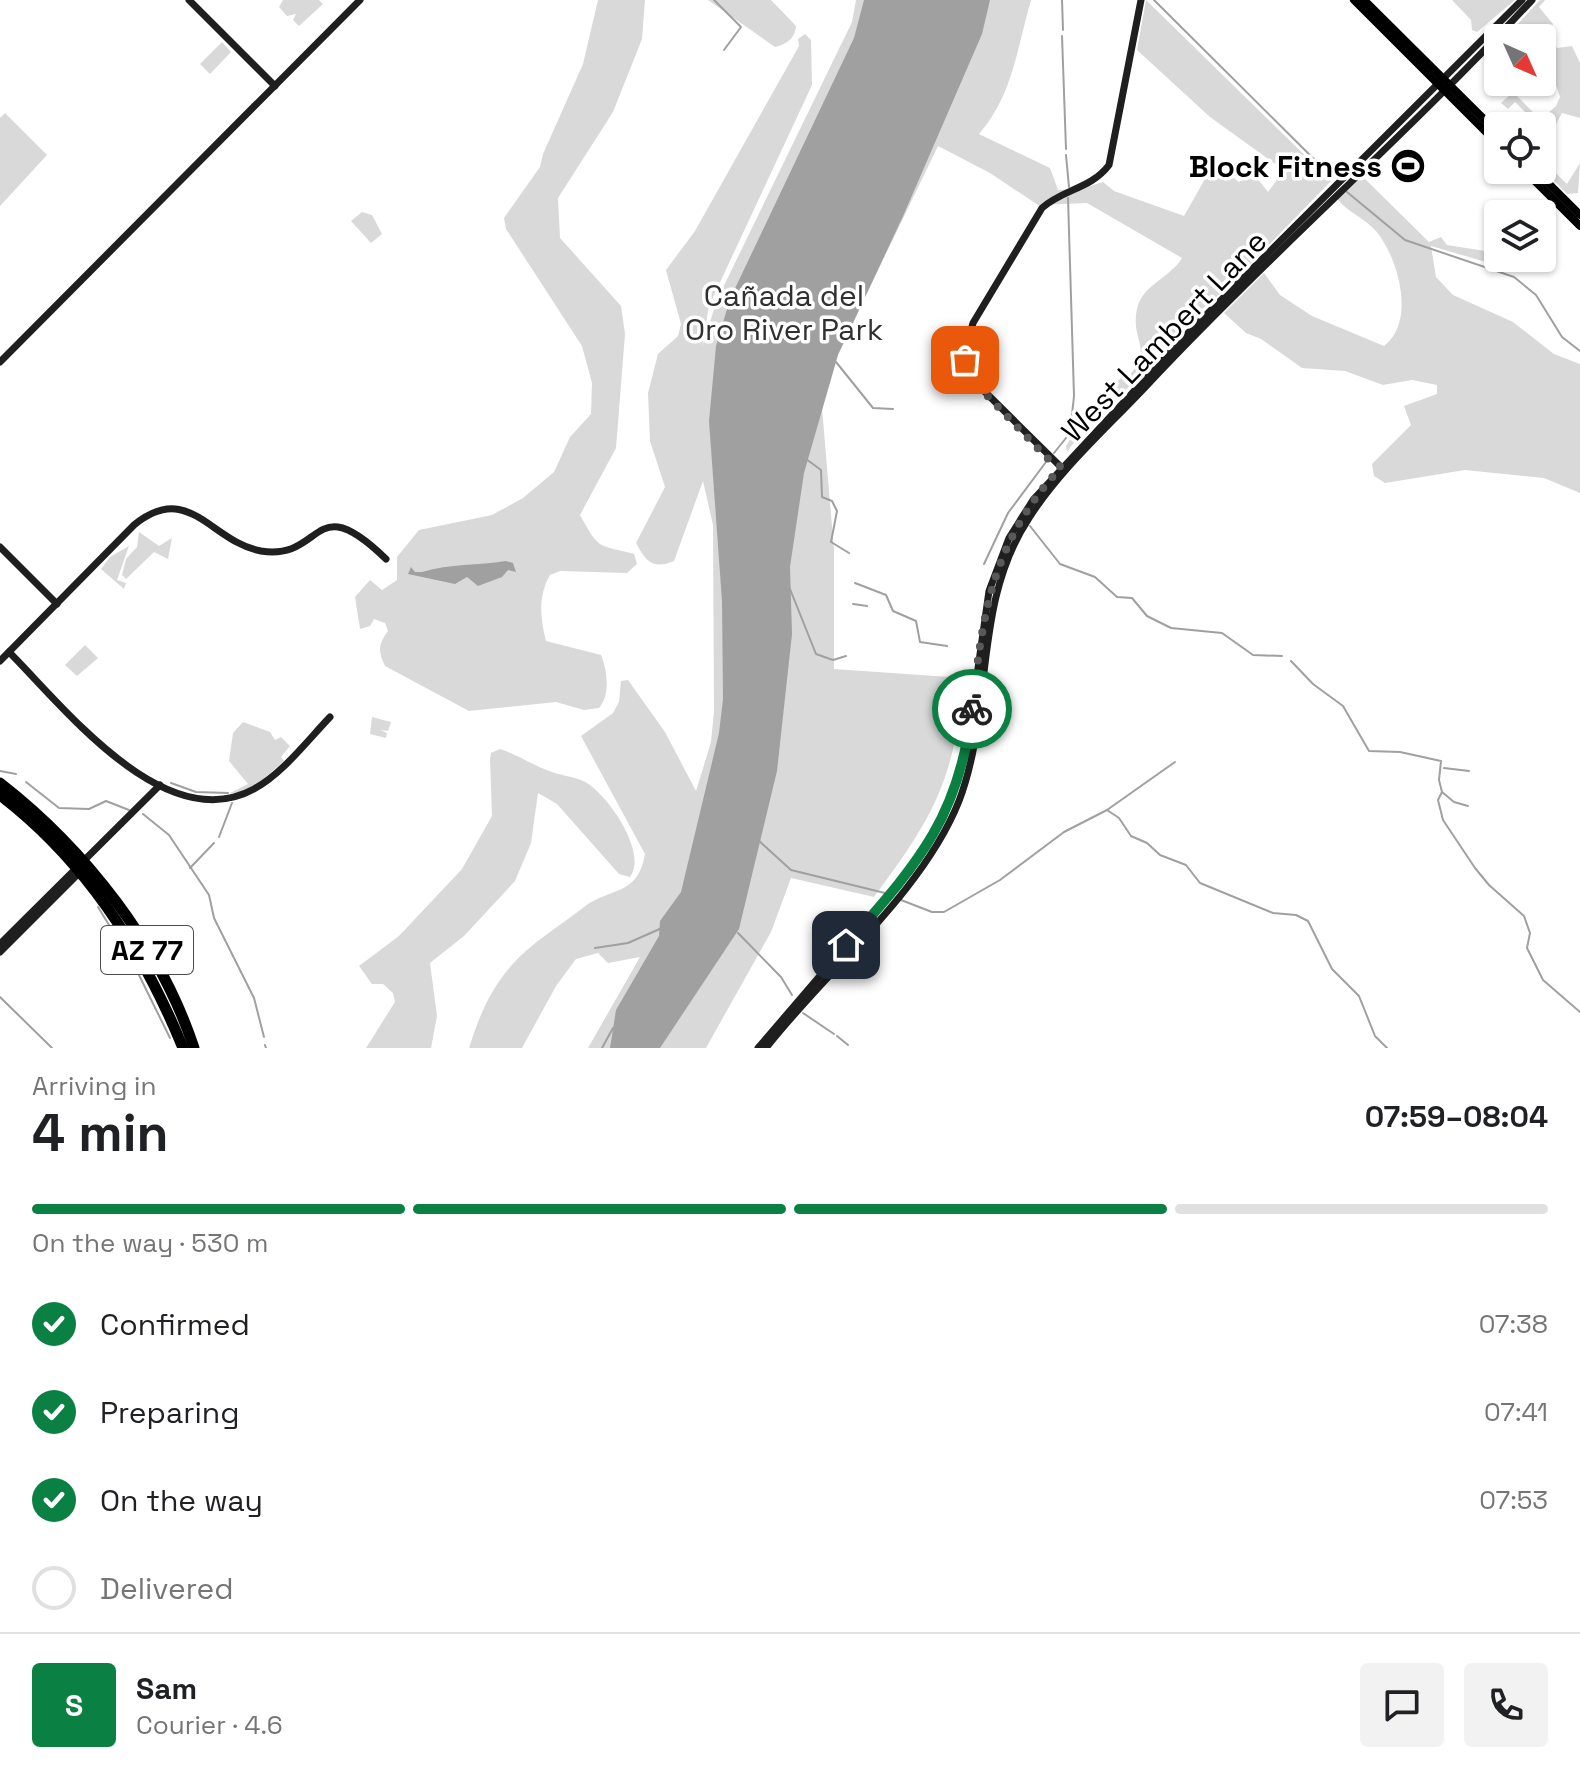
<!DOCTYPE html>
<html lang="en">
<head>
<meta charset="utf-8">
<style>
  body { margin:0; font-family:"Space Grotesk",sans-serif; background:#f2f2f2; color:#202124; height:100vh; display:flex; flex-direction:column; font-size:30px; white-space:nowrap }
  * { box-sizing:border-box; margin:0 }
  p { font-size:26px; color:#757577 }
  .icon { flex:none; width:44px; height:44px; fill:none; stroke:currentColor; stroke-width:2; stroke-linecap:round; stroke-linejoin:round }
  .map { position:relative; height:1048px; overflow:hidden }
  .panel { display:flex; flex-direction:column; background:#fff; flex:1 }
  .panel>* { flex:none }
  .needle { width:52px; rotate:135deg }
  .buttons { position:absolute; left:1484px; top:24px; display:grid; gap:16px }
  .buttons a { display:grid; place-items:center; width:72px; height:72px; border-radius:8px; background:#fff; box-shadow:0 2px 6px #0004; font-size:40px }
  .pin { position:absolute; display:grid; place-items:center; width:68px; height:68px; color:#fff; margin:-34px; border-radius:16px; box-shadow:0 4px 12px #0006 }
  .courier { position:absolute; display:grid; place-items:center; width:80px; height:80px; margin:-40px; border:6px solid #0b8043; border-radius:50%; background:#fff; color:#222; box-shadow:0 2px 10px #0007 }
  .summary em { font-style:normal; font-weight:600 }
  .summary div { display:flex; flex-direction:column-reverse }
  .summary { display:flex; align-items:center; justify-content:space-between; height:136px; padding:0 32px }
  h1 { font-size:52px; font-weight:600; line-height:60px }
  .bar { display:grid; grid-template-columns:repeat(4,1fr); gap:12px 8px; align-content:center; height:96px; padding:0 32px }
  .bar i { height:10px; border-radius:6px; background:#e0e0e0 }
  .bar .selected { background:#0b8043 }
  .bar p { grid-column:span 4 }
  .line { display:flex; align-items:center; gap:20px; padding:0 32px; border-top:2px solid #e0e0e0 }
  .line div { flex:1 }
  .round { display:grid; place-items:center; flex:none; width:84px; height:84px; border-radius:8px; background:#f2f2f2 }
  ol { padding:0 32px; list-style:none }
  li { display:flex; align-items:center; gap:24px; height:88px }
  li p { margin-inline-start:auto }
  li .icon { padding:8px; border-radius:50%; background:#0b8043; color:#fff; stroke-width:4 }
  li:last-child { color:#757577 }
  li i { width:44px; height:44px; border:4px solid #e0e0e0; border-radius:50% }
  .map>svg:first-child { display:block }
  .green { fill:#d9d9d9 }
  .water { fill:#a0a0a0 }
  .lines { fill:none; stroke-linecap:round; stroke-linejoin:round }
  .stream { stroke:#a0a0a0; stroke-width:2 }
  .secondary { stroke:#1f1f1f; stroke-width:7 }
  .primary { stroke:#000; stroke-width:8 }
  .highway { stroke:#000; stroke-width:11 }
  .done { stroke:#595959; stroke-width:8; stroke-dasharray:0 14.4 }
  .route { stroke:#0b8043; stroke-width:10 }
  .labels { text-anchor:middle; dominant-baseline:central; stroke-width:7; stroke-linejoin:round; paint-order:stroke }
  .shield { fill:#fff; stroke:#4c4c4c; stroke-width:2 }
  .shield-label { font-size:28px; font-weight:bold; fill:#000 }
  .poi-label { font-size:30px; font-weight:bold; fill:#000; stroke:#fff; text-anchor:end }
  .park-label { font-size:30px; fill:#303030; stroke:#fff }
  .street-label { font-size:30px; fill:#000; stroke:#fff }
</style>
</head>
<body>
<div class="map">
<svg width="1580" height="1048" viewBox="0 0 1580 1048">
  <rect width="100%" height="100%" fill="#fff"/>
  <g class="green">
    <path d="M283 0H319L323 4 299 26 293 20 296 14 287 16 279 7Z"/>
    <path d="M598 0H645L642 39 613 112 558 198 560 238 621 306 625 334 616 448 580 515C600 551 597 544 634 554L637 564 627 573 560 571 550 575C538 596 540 617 546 641L601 655C607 670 611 694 599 708L584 710 556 702 469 711 385 666C378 652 378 644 388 631L385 623 374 619 370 626 360 629 355 597 370 580 382 590 397 580V557L419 530 492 515 523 498 554 472 570 437 591 414 592 383 582 346 506 229 504 218 540 167 543 154 583 64Z"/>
    <path d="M708 0H771L796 26C795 38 787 44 775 47Z"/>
    <path d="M856 0H1031C1017 48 1013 95 979 134L1050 168 1058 190 1083 188 1103 182 1114 191 1184 216 1214 163 1239 182 1247 177 1257 178 1268 192 1279 177 1278 166 1210 117 1137 50 1146 0 1331 181 1228 287 1190 319 1103 415 1087 424 1067 452 1066 446 1074 433 1078 432V423L1087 421V417L1080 416 1123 376 1127 379C1155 345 1130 343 1137 309 1142 285 1171 277 1182 258L1087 203 1038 205 990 173 938 146 828 374 821 396 834 550V669L964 678C954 781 934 816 874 897L791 878 771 932 706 1048H588L640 957 608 963 598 953 576 959 556 986 522 1048H469C479 1017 489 991 511 966 532 942 560 926 584 907 611 887 638 896 645 854L581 736 613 713 619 702 621 681 628 680 665 732 696 791 711 742 714 711 713 525 703 481 674 561C652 570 646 561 636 543L665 487 650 441 648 393 658 354 678 336 681 324 666 270 695 231 799 46 798 39 805 34 811 40 812 85 709 306 702 347 717 300 852 22Z"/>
    <path d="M1452 0H1515L1477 32 1472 30 1471 20Z"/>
    <path d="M1540 0H1545L1539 7 1553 24 1550 35 1557 48 1572 46 1580 63V118L1562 113 1549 137 1544 135 1547 139 1542 142V126H1533L1556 106 1560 97 1554 79 1542 67 1547 70 1542 63V38H1510V33L1505 38Z"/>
    <path d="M222 42 231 52 210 74 200 64Z"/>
    <path d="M1513 92 1533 112 1529 116 1515 102 1508 109 1501 103Z"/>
    <path d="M5 113 47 155 0 206V118Z"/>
    <path d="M1542 160 1567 184 1580 163 1578 193 1567 194 1542 168Z"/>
    <path d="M1361 175 1429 242 1441 237 1447 245 1498 253V258H1537L1530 260 1520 272 1431 246 1436 277 1453 295 1513 322 1554 354 1580 364V493L1544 478 1465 470 1385 483 1374 476 1372 464 1411 425 1404 406 1437 394V385L1412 380 1383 385 1345 371 1302 368 1261 339 1246 333 1224 313 1264 273 1280 295 1312 316 1384 346C1416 322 1399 259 1376 231 1364 218 1348 212 1337 199Z"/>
    <path d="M362 212 372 215 382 234 371 243 351 221Z"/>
    <path d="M139 532 159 546 172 538 168 559 154 552 126 579 122 575 126 559 137 547Z"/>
    <path d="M129 546 117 580 126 583 124 589 101 569 110 557Z"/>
    <path d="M85 645 98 658 77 676 65 665Z"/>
    <path d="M372 717 391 722 388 731 380 730 387 733 386 738 370 734Z"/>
    <path d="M243 722 270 732 275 740 281 737 290 746 281 757 284 761 253 788 231 796 230 793 248 784 229 761 233 733Z"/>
    <path d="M500 749C518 755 534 766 552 772 563 776 577 777 587 783 609 797 648 853 630 877L619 874 557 804 538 793 531 843 515 881 464 936 430 963 437 1016 431 1048H366L395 1002 393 993 383 984H372L359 966 399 936 462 869 492 816 490 759 491 753Z"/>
  </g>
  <g class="water">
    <path d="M864 0H990L982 34 904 214 838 355 804 473 790 567 792 634 777 771 739 929 660 1048H610L616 1010 659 936 660 921 681 892 719 733 723 699 722 601 709 421 716 346 730 299 854 38Z"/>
    <path d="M506 561 513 563 516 572 508 570 502 577 478 586 467 577 455 584 408 574 411 567 415 572H422C451 563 477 566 506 561Z"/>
  </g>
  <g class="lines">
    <g class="stream">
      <path d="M714 0 741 27 724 50"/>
      <path d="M1062 0 1063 30"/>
      <path d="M1154 0 1332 177"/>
      <path d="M1062 36 1066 149"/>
      <path d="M1066 155 1069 187"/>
      <path d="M1347 192 1405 240 1514 277 1536 295 1562 337 1580 351"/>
      <path d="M836 362 873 408 893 409"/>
      <path d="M1054 453 1070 433 1074 396 1068 198"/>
      <path d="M806 459 821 470 822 497 832 501 837 511 831 542 849 553"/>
      <path d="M1030 526 1060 564 1095 577 1117 597 1132 598 1147 616 1171 628 1222 633 1253 655 1282 656"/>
      <path d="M984 564 1008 513 1046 462"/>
      <path d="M855 583 886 595 893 611 916 621 920 642 947 646"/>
      <path d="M790 589 816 654 833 660 846 656"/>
      <path d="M853 604 867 606"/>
      <path d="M1291 661 1313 684 1343 706 1369 751 1400 752 1441 761 1439 780 1442 792 1438 800 1443 820 1475 868 1489 885 1524 916 1530 933 1527 948 1543 980 1580 1012"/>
      <path d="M1444 768 1469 771"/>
      <path d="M0 771 16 774"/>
      <path d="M26 782 59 808 89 809 106 801 129 810"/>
      <path d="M171 783 196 792 228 793"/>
      <path d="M1442 792 1454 802 1468 806"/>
      <path d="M1107 810 1119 818 1131 836 1147 843 1160 855 1186 865 1200 883 1273 913 1296 915 1308 921 1332 969 1359 996 1375 1036 1387 1048"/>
      <path d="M143 814 169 835 209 895 214 918 254 998 264 1037"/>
      <path d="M219 837 232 803"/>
      <path d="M757 839 791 870 885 893"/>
      <path d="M190 868 214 843"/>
      <path d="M901 900 932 912H944L1000 880 1064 832 1107 810 1175 762"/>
      <path d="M98 907 128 956"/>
      <path d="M738 933 781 977 792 995"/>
      <path d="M595 948 628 943 662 928"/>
      <path d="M135 967 170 1038"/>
      <path d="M0 997 52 1048"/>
      <path d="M803 1013 834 1034"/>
      <path d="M837 1036 848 1045"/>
      <path d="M265 1045 266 1048"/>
      <path d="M602 1048 613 1028"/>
    </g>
    <g class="secondary">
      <path d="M189 0 275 86"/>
      <path d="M0 362 360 0"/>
      <path d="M1064 470 977 384 967 368 965 353 973 323 1042 208C1063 189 1091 189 1109 165L1141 0"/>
      <path d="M0 547 57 604"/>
      <path d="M9 652C64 707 165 838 254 789 283 773 307 741 330 717"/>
      <path d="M0 661 134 525C189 480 211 542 261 551 325 561 311 486 386 559"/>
      <path d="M0 944 160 785"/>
      <path d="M0 952 82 870"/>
      <path d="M758 1048 910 871 943 818 966 753 989 591 1009 538 1033 500 1190 331 1522 0"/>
      <path d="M766 1048C826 971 923 892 959 801 994 709 972 604 1029 518 1061 468 1108 427 1149 383 1272 252 1409 133 1532 0"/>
    </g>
    <g class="primary">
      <path d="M1354 0 1498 144"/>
      <path d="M1364 0 1498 133"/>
      <path d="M1524 170 1580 226"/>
      <path d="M1535 170 1580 215"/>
    </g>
    <g class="highway">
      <path d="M0 783C85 849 160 945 194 1048"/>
      <path d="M0 795C85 860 143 950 183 1048"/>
    </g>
  </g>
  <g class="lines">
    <path class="done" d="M965 360 980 388 1047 458 1061 467C992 543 983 611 972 709"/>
    <path class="route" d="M846 945C916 865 959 820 972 709"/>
  </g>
  <defs>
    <g id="stadium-disc" transform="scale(1.8)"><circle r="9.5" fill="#000" stroke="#fff"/><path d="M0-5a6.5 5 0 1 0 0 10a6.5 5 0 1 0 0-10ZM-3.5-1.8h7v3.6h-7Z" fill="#fff"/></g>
  </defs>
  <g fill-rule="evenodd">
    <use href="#stadium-disc" x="1408" y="166"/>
  </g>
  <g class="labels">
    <rect class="shield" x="101" y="926" width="92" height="48" rx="6"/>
    <g class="shield-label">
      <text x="147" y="950">AZ 77</text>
    </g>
    <g class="poi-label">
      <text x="1382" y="166">Block Fitness</text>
    </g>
    <g class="park-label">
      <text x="784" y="295">Cañada del<tspan x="784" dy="34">Oro River Park</tspan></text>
    </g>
    <g class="street-label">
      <text transform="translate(1164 336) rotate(-46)">West Lambert Lane</text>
    </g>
  </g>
</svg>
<div class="buttons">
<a><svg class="needle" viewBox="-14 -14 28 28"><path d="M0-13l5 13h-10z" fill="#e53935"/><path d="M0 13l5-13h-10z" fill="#757577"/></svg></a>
<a><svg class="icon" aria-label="locate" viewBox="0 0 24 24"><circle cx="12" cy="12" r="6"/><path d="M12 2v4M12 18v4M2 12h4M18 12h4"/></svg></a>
<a><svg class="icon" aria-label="layers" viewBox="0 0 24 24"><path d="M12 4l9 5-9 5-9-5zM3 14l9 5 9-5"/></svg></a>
</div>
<div class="pin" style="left:965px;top:360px;background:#ea580c"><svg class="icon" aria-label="bag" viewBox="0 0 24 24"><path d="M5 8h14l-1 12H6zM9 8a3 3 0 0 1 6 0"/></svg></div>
<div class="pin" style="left:846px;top:945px;background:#1f2937"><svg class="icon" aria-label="home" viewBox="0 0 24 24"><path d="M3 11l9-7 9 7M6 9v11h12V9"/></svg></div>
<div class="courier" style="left:972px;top:709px"><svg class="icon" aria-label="bike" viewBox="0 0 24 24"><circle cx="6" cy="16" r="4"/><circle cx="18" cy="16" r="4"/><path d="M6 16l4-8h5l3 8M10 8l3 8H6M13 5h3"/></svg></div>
</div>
<section class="panel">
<div class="summary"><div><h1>4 min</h1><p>Arriving in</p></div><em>07:59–08:04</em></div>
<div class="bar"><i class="selected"></i><i class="selected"></i><i class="selected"></i><i></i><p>On the way · 530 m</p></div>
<ol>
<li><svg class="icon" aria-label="check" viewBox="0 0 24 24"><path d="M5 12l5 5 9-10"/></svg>Confirmed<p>07:38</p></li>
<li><svg class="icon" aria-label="check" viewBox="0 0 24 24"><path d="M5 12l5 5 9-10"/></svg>Preparing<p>07:41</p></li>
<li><svg class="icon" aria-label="check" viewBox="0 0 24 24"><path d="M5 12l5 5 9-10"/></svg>On the way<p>07:53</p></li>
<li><i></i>Delivered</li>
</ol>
<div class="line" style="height:144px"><b class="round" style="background:#0b8043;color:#fff">S</b><div><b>Sam</b><p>Courier · 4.6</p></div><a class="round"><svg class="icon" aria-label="chat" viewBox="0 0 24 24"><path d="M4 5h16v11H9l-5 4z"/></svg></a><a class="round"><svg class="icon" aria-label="phone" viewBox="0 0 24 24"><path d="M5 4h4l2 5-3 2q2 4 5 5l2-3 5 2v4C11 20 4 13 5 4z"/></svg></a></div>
</section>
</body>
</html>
